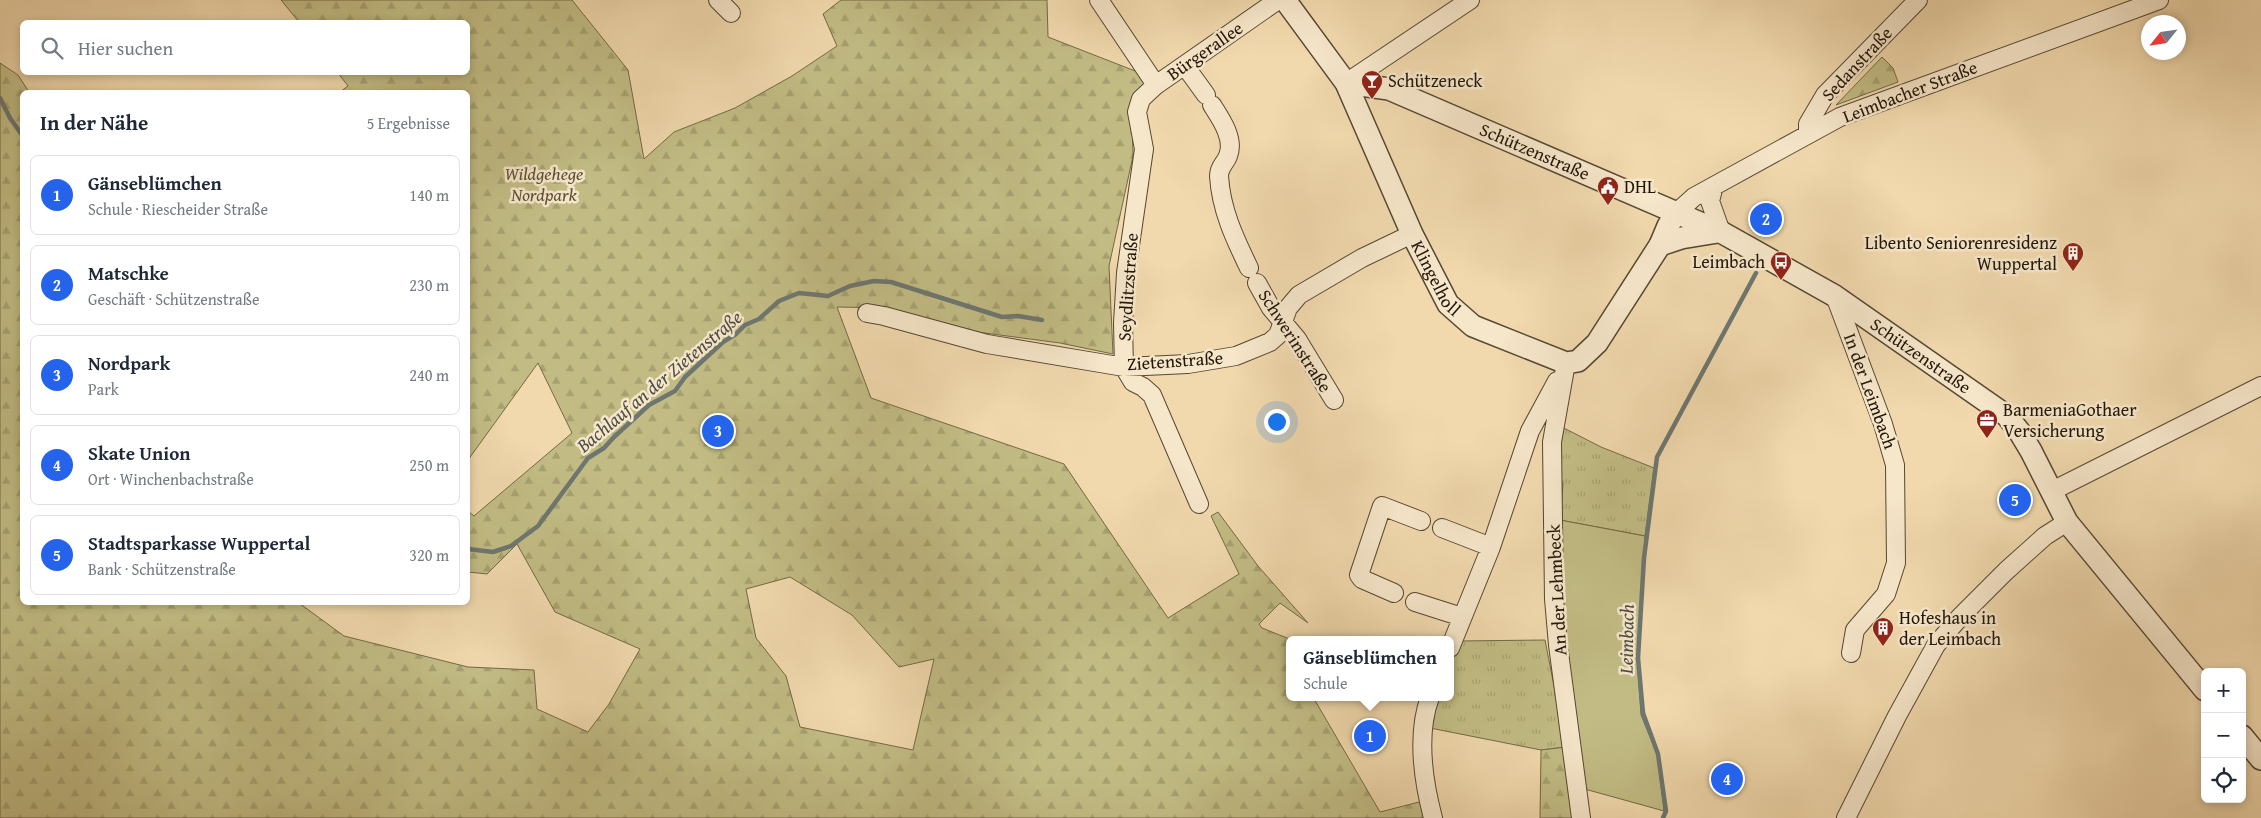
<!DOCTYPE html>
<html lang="de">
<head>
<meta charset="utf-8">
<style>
	:root { --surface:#fff; --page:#f2f2f3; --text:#1f2937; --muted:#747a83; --line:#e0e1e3; --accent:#2563eb }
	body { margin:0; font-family:"Gentium Book Plus",serif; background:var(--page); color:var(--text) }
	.controls { position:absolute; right:15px; bottom:15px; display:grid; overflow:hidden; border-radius:8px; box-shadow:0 2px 8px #0003 }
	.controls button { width:45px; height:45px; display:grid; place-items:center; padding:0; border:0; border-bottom:1px solid var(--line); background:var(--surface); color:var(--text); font:25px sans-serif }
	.compass { position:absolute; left:2141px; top:15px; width:45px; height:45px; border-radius:50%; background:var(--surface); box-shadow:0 2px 8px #0003; rotate:240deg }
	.you { position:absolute; left:1276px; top:421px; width:18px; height:18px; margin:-12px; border:4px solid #fff; border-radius:50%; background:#1a73e8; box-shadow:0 0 0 8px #1a73e833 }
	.badge { display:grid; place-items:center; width:32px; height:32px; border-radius:50%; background:var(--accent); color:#fff; font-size:16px; font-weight:700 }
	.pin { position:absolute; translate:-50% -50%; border:2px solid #fff; box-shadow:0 1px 5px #0006 }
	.popup { position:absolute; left:1286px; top:636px; width:168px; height:65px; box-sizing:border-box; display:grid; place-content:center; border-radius:8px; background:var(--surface); filter:drop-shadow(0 1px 4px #0005); font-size:16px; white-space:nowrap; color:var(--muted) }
	.popup b { font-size:19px; color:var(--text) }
	.popup::after { content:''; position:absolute; left:50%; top:100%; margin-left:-10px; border:10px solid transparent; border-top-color:var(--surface) }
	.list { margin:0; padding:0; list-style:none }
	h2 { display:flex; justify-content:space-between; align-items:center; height:65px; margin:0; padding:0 20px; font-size:21px }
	h2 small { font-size:16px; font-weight:400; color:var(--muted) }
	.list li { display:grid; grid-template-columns:32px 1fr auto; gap:15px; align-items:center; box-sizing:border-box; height:80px; margin:0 10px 10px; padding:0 10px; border:1px solid var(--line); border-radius:8px }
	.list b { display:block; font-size:19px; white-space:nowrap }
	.list p { margin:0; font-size:16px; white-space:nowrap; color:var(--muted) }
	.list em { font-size:16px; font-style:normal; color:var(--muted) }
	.icon { flex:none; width:28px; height:28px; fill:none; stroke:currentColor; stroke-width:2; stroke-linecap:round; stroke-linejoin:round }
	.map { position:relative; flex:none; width:2261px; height:818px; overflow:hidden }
	.search { position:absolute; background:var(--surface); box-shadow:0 2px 8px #0003; left:20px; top:20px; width:450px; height:55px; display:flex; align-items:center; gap:12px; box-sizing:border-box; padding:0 18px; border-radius:8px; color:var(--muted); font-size:19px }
	.panel { position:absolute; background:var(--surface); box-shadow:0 2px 8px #0003; left:20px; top:90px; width:450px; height:515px; border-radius:8px }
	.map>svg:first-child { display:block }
	.grass { fill:url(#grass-tufts); stroke:#726946 }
	.forest { fill:url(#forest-firs); stroke:#726946; fill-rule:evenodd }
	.garden { fill:#c2bc84; stroke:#726946 }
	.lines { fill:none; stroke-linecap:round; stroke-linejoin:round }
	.stream { stroke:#6d7770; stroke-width:4.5 }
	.minor-casing { stroke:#554732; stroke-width:20 }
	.tertiary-casing { stroke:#554732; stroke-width:24 }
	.minor { stroke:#f6e6ca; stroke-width:18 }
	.tertiary { stroke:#f6e6ca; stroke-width:21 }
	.labels { text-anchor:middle; stroke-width:5; stroke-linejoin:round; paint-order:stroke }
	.street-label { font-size:18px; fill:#211609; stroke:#f6e6ca }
	.poi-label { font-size:18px; fill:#211609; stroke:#f6e6ca; text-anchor:start }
	.park-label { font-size:18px; font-style:italic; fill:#595034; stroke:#f6e6ca }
	.water-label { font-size:19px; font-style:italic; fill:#4d4e45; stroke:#f6e6ca }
</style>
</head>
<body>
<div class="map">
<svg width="2261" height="818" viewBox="0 0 2261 818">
	<defs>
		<pattern id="grass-tufts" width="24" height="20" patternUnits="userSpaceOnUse" patternTransform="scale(1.25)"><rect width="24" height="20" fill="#c2bc84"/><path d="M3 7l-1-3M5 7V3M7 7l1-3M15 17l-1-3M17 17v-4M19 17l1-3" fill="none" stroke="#a6a171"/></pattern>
		<pattern id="forest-firs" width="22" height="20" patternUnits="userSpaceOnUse" patternTransform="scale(1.25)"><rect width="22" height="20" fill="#c2bc84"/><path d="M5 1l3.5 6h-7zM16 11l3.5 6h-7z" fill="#a6a171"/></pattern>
	</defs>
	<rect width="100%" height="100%" fill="#f1d9ad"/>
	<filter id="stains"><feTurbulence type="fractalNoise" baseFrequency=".004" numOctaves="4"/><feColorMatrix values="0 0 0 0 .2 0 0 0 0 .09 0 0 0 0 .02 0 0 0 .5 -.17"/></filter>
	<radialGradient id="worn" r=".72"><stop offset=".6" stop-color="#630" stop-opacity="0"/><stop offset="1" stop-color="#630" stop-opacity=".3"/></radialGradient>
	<!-- grass -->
	<path class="grass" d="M1556,424L1601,447L1654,468L1645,536L1560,520L1563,484L1555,470Z
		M1545,640L1566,747L1541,750L1430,728L1435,697H1450V658L1457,641Z"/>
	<!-- forest -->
	<path class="forest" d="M281,0H572L628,70L644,159L674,132L735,108L792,76L837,46L823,14L841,0H1047L1048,37L1148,76L1132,114L1133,156L1109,266L1113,354L1060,343L977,332L889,308L837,307L871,398L1064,464L1168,618L1239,574L1211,516L1218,512L1258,566L1308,623L1280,603L1259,624L1262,628L1292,640L1288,655L1290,697H1313L1380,812L1423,801L1427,818H0V63L18,75L29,92H22V602L299,603L344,636L468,667L534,670L537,709L588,732L609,704L640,649L555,612L517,544L487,574L468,572V511L474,516L572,433L538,363L468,460V92H340L348,86L338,73L468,72V22H299ZM790,577L852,615L899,667L934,659L913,750L800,727L786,676L756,638L746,589Z
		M1882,57L1893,68L1898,82L1836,105Z
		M1566,747L1576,818H1540L1541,750Z"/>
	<!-- garden -->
	<path class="garden" d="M1560,520L1645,536L1637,657L1641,715L1657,754L1664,811L1581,788L1557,604Z"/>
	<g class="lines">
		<!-- stream -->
		<path class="stream" d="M0,98L10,118L22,135
			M468,549L493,552L511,546L538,526L588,458L604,448L614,437L649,405L675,391L685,377L723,342L736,334L745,325L759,319L779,301L799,293L828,296L850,286L874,281L891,282L1002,317L1018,316L1042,320
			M1663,818L1666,811L1658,754L1643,713L1638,658L1644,558L1657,457L1756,273"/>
		<!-- minor casing -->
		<g class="minor-casing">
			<path id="minor" d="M718,0L731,13
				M1099,0L1156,85
				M1185,66L1206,95
				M1346,83L1470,0
				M1212,105C1221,119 1235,139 1228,156C1225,164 1219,166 1219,176C1221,210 1235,239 1249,268
				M1808,134V124L1825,95L1918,0
				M1714,186L1710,201L1721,232
				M1675,214L1694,197L1714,186L1840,117L2159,0
				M1257,283L1271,308L1297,339L1334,400
				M1835,296L1883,424L1895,465L1896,563L1886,594L1855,630L1851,653
				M867,313L884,316L987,344L1124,367L1188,364L1236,356L1270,342L1278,335L1288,308L1299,295L1362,258L1412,234
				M1566,363L1552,442L1554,599L1558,645L1581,818
				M2052,491L2261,386
				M1199,504L1152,395L1143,387L1133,382L1124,367L1123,323L1126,273L1144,149L1137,112L1141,99L1156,85L1278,0
				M1442,528L1491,547
				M1394,593L1362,579L1359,575L1382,506L1421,521
				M1415,602L1462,617
				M1450,648L1491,547L1530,431L1557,381
				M1430,697C1416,735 1423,780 1433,818
				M1846,818L1897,716L1936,645L1960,617L2006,571L2045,536L2067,522"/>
		</g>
		<!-- tertiary casing -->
		<g class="tertiary-casing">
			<g id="tertiary">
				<path id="s1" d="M1285,0L1346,83L1412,234L1448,304L1473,326L1566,363L1578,361L1597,343L1660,245L1668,226L1675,214"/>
				<path id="s2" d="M1346,83L1389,89L1721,232L1835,296L2007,416L2019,431L2031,451L2067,522L2205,690"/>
				<path d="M1660,245L1681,238L1718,232"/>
				<path d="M2242,736L2261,759"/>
			</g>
		</g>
		<!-- minor -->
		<use href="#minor" class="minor"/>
		<!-- tertiary -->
		<use href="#tertiary" class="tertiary"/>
	</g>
	<!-- icons -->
	<defs>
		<g id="bar-pin" transform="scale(1.125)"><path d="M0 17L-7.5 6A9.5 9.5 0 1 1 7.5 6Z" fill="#8f2418" stroke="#f6e6ca"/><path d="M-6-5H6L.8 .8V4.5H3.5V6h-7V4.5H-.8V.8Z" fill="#fff"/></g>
		<g id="civic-pin" transform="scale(1.125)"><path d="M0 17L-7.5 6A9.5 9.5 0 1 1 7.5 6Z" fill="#8f2418" stroke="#f6e6ca"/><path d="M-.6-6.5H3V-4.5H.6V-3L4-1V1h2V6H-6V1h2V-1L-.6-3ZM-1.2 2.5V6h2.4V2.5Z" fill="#fff"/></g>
		<g id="building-pin" transform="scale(1.125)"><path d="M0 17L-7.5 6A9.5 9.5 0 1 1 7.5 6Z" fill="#8f2418" stroke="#f6e6ca"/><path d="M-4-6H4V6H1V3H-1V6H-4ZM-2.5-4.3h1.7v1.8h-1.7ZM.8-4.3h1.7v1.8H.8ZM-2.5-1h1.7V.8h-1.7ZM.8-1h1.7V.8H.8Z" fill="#fff"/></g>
		<g id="bus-pin" transform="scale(1.125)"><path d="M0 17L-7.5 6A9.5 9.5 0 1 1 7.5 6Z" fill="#8f2418" stroke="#f6e6ca"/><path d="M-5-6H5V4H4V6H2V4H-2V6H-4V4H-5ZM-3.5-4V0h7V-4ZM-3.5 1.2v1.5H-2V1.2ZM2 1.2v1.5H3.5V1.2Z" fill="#fff"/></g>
		<g id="office-pin" transform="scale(1.125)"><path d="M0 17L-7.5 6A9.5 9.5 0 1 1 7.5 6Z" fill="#8f2418" stroke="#f6e6ca"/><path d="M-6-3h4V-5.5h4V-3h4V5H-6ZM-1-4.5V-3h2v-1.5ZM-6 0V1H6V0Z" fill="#fff"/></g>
	</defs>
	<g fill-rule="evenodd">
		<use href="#bar-pin" x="1372" y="81"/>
		<use href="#civic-pin" x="1608" y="187"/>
		<use href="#building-pin" x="2073" y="253"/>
		<use href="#bus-pin" x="1781" y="262"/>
		<use href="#office-pin" x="1987" y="420"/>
		<use href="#building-pin" x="1883" y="628"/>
	</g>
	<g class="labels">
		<!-- street labels -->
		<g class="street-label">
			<text transform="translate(1205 51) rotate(-35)" y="6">Bürgerallee</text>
			<text transform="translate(1857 64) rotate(-47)" y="6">Sedanstraße</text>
			<text transform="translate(1910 92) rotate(-21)" y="6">Leimbacher Straße</text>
			<text dy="6" stroke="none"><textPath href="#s2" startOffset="202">Schützenstraße</textPath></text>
			<text dy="6" stroke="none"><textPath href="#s1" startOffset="318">Klingelholl</textPath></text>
			<text transform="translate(1128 287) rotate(-86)" y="6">Seydlitzstraße</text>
			<text transform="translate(1295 341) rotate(57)" y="6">Schwerinstraße</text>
			<text dy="6" stroke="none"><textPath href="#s2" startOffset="640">Schützenstraße</textPath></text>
			<text transform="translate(1175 361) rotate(-4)" y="6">Zietenstraße</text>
			<text transform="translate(1870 391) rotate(70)" y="6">In der Leimbach</text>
			<text transform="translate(1557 590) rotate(-93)" y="6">An der Lehmbeck</text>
		</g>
		<!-- poi labels -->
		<g class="poi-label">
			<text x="1388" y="87">Schützeneck</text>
			<text x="1624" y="193">DHL</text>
			<text x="2057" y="249" text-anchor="end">Libento Seniorenresidenz<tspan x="2057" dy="21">Wuppertal</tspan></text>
			<text x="1765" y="268" text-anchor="end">Leimbach</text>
			<text x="2003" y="416">BarmeniaGothaer<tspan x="2003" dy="21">Versicherung</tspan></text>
			<text x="1899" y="624">Hofeshaus in<tspan x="1899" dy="21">der Leimbach</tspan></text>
		</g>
		<!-- park labels -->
		<g class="park-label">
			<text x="544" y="180">Wildgehege<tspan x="544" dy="21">Nordpark</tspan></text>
		</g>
		<!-- water labels -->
		<g class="water-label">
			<text transform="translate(659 381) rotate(-40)" y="7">Bachlauf an der Zietenstraße</text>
			<text transform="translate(1626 639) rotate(-89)" y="7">Leimbach</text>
		</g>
	</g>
	<rect width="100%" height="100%" filter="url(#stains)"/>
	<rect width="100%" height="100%" fill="url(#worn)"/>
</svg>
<div class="controls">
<button>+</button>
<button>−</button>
<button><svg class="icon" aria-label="locate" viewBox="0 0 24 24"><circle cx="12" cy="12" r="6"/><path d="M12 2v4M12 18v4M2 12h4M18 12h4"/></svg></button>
</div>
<svg class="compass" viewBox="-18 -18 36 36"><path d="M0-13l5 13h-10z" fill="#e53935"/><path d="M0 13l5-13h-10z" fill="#747a83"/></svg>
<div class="you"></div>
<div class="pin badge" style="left:1370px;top:736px">1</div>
<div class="popup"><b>Gänseblümchen</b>Schule</div>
<div class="pin badge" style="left:1766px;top:219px">2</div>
<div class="pin badge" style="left:718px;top:431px">3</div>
<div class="pin badge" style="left:1727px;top:779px">4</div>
<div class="pin badge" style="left:2015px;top:500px">5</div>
<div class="search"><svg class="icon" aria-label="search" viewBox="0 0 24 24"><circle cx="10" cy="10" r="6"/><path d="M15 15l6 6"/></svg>Hier suchen</div>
<section class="panel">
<h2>In der Nähe<small>5 Ergebnisse</small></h2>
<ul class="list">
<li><span class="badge">1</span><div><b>Gänseblümchen</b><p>Schule · Riescheider Straße</p></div><em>140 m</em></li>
<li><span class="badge">2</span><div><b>Matschke</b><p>Geschäft · Schützenstraße</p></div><em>230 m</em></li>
<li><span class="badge">3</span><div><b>Nordpark</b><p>Park</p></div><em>240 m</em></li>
<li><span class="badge">4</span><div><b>Skate Union</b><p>Ort · Winchenbachstraße</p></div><em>250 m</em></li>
<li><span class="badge">5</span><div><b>Stadtsparkasse Wuppertal</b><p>Bank · Schützenstraße</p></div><em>320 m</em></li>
</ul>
</section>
</div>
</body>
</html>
